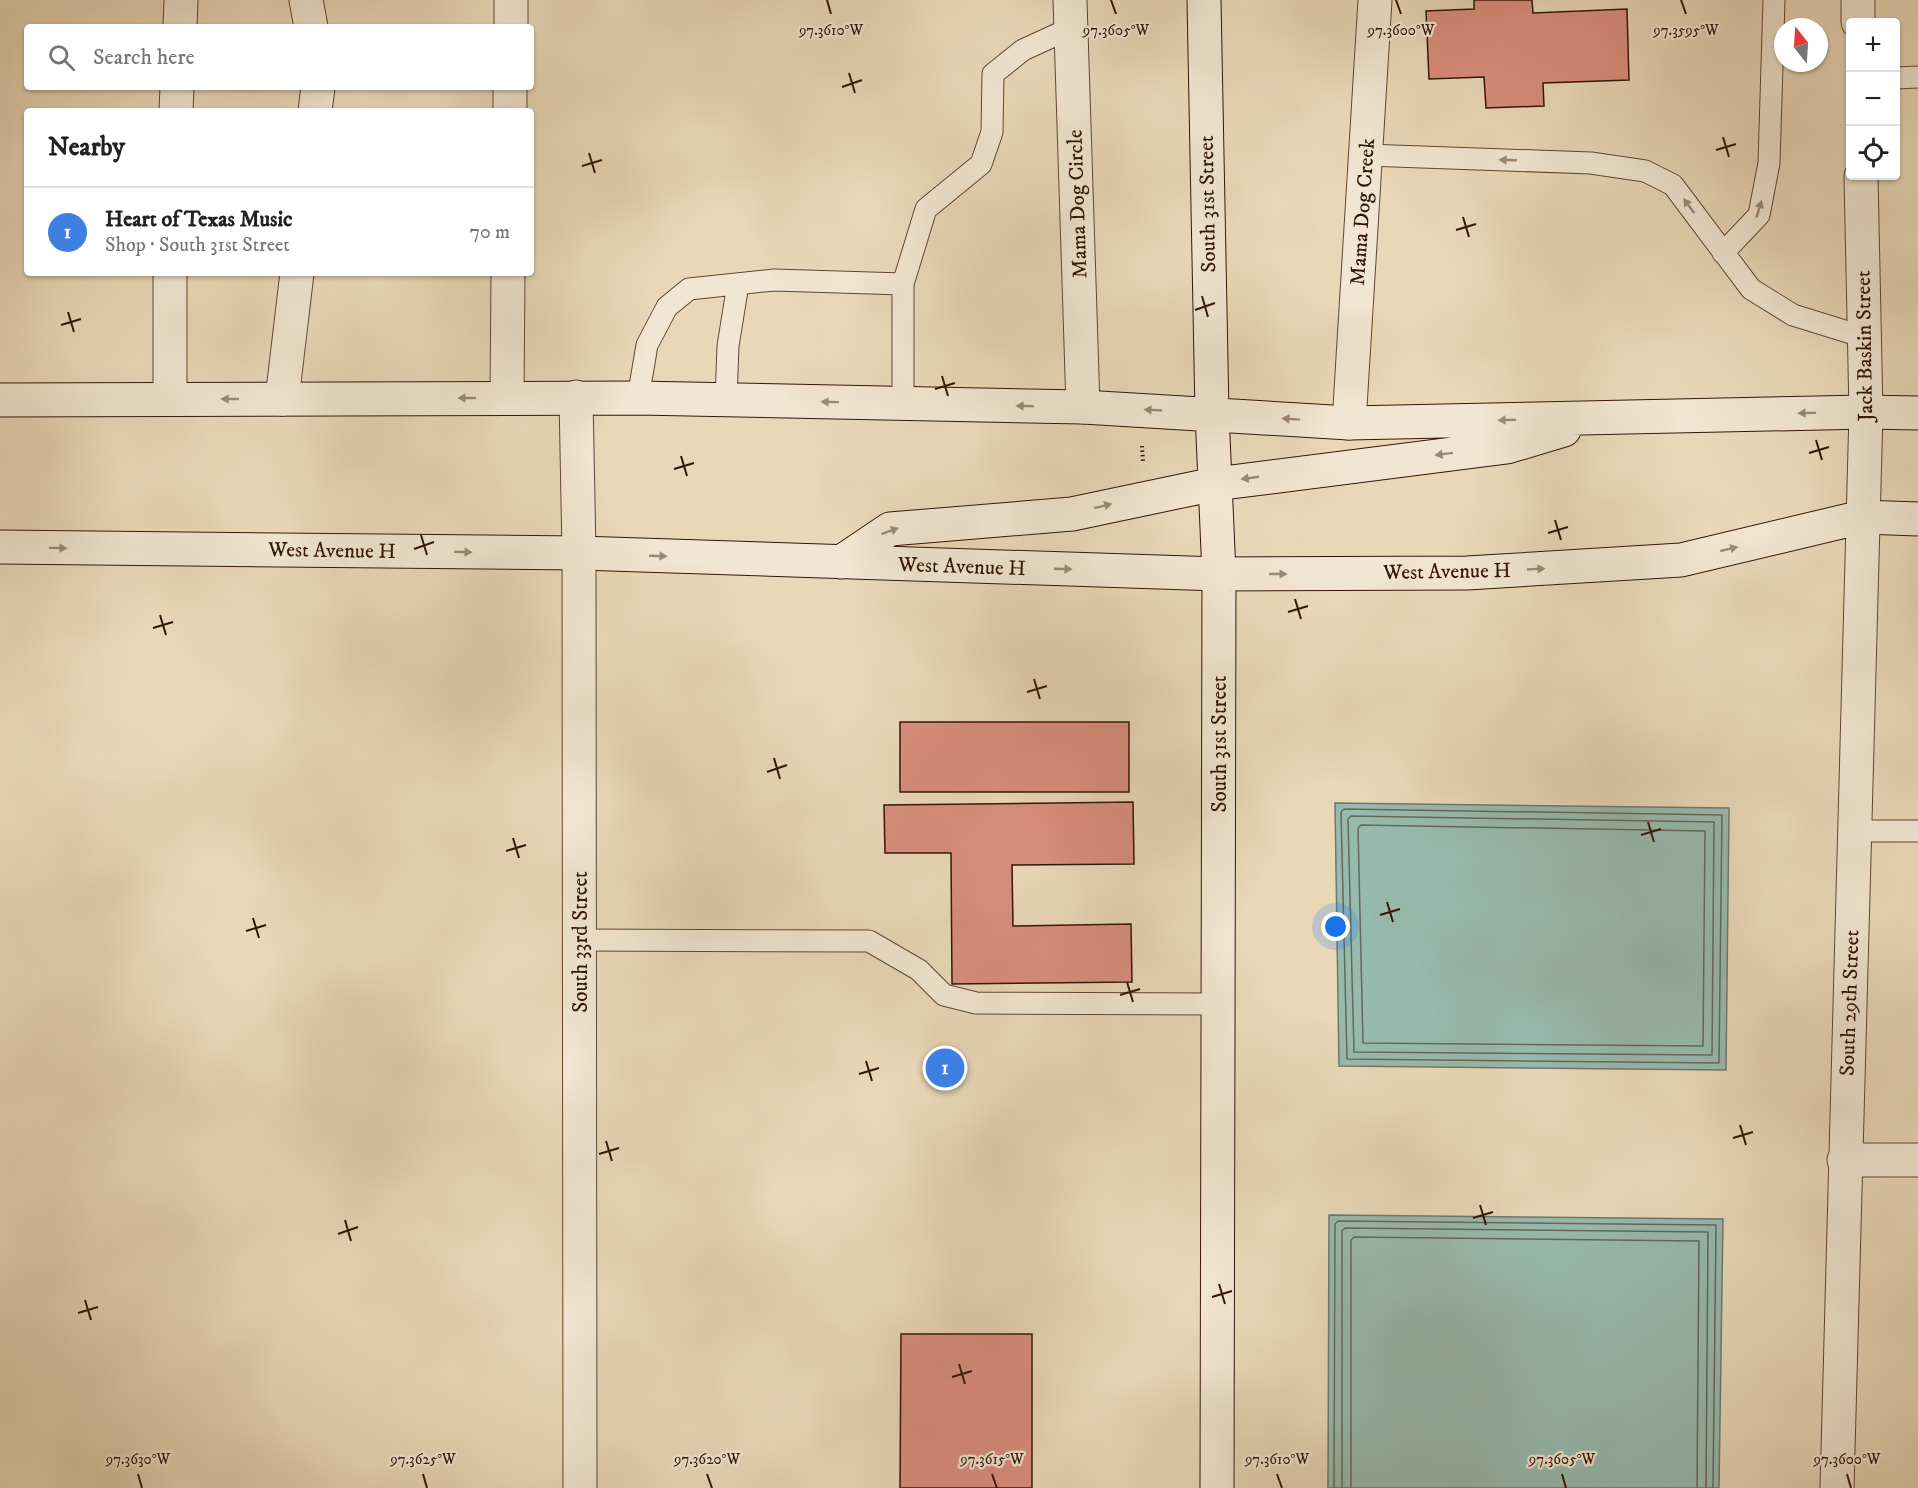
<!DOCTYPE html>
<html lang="en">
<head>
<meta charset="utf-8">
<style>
	:root { --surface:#fff; --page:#f6f6f6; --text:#202124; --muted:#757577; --line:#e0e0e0; --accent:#d93025 }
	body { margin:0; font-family:"IM FELL DW Pica",serif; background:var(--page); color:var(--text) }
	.controls { position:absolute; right:18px; top:18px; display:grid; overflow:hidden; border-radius:6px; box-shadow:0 2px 4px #0004 }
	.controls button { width:54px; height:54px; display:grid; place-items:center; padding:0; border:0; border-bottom:2px solid var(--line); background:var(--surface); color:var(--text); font:30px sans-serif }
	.compass { position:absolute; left:1774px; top:18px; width:54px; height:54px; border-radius:50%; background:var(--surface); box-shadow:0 2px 4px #0004; rotate:343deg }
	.you { position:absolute; left:1336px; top:927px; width:21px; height:21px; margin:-15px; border:4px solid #fff; border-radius:50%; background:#1a73e8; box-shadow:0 0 0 9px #1a73e833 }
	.badge { display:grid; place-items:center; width:39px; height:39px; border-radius:50%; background:var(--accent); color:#fff; font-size:20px; font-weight:700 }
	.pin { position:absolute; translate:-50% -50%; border:3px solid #fff; box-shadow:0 2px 6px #0006 }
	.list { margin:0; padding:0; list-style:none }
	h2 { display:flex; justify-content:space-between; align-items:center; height:78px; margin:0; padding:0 24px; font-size:26px }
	h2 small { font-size:20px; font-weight:400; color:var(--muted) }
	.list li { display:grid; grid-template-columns:39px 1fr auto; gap:18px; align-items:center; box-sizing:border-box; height:90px; padding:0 24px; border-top:2px solid var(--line) }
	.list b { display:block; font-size:22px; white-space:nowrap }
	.list p { margin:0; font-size:20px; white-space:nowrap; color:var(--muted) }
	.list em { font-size:20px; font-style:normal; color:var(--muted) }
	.icon { flex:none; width:33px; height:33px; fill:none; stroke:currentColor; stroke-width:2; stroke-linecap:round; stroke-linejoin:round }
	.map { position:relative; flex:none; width:1918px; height:1488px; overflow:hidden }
	.search { position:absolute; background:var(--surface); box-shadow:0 2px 4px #0004; left:24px; top:24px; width:510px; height:66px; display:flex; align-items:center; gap:15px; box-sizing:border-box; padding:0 21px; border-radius:6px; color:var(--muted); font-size:22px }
	.panel { position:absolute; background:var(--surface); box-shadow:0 2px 4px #0004; left:24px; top:108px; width:510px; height:168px; border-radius:6px }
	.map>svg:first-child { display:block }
	.water { fill:#97baaf; stroke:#6f786c; stroke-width:1.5 }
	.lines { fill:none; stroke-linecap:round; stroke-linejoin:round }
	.shore { stroke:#65685c; stroke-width:1.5 }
	.building { fill:#d98e7e; stroke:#331508; stroke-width:1.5 }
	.service-casing { stroke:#604634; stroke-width:23 }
	.minor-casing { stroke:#604634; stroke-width:35 }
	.secondary-casing { stroke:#331508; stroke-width:35 }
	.path { stroke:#331508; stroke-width:4; stroke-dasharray:1.5 3; stroke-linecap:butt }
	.service { stroke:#f1e6d1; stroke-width:21 }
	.minor { stroke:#f1e6d1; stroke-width:33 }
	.secondary { stroke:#f1e6d1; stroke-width:33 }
	.oneway { fill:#9c8877 }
	.ticks { fill:none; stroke:#331508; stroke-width:2 }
	.labels { text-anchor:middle; stroke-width:4.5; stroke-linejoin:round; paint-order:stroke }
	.street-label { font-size:21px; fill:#331508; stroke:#f1e6d1 }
	.ticks-label { font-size:15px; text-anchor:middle; fill:#331508; stroke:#f1e6d1; stroke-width:4.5; stroke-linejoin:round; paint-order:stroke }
</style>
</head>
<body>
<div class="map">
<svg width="1918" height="1488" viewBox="0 0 1918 1488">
	<rect width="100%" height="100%" fill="#e9d8b8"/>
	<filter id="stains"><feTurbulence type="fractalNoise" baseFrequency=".00333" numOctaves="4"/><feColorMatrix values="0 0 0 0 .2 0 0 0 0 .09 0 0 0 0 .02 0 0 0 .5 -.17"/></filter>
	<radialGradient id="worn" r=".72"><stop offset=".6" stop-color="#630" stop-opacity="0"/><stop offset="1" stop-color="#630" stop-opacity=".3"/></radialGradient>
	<!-- water -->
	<path class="water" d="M1335,803L1729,808L1726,1070L1339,1066Z
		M1329,1215L1723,1219L1719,1488H1328Z"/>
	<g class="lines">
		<!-- shore -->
		<path class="shore" d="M1344,809L1722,815L1719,1063L1347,1059L1341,812Z
			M1351,816L1714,822L1712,1055L1354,1052L1348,819Z
			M1361,825L1705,831L1703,1046L1363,1043L1358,828Z
			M1334,1488L1335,1224L1338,1221L1716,1225L1713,1488
			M1342,1488V1231L1345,1228L1708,1232L1706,1488
			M1351,1488V1240L1354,1237L1699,1241L1697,1488"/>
	</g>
	<!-- building -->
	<path class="building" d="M1474,0H1532L1533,13L1627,9L1629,80L1543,83L1544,106L1486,108L1484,77L1429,79L1426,11L1474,9Z
		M900,722H1129V792H900Z
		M1133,802L1134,864L1012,865L1013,926L1131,924L1132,982L952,984L951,853H885L884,805Z
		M901,1334H1032V1488H900Z"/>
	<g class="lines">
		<!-- service casing -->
		<g class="service-casing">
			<path id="service" d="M1896,78L1918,77
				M1366,155L1591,163L1645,171L1673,185L1751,289L1793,315L1864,337
				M1723,253L1759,215L1769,163L1774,0
				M903,284L926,209L981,164L992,132L993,74L1023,50L1071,28
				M638,398L647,345L667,307L689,289L774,280L903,284V403
				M726,400L728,346L738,284
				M1854,831H1918
				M580,940L869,941L919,970L944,995L976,1003L1218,1004"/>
		</g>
		<!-- minor casing -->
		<g class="minor-casing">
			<path id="minor" d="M306,0L311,27
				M1070,0L1083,407
				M1858,0V22
				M180,27L181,0
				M511,27V0
				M176,111L177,87
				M315,111L318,87
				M510,111V87
				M170,273V399
				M576,397L579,553L580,1488
				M507,398L508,273
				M282,399L297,273
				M1349,423L1375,0
				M1844,1160H1918
				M1837,1488L1866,412L1861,176"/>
		</g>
		<!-- secondary casing -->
		<g class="secondary-casing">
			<path id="secondary" d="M1204,0L1212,413L1219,574L1217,1488
				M0,400L638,398L1083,407L1349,423L1866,412L1918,413
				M0,547L579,553L1219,574L1467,573L1681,560L1862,517L1918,519
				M841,562L890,529L1072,514L1215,484L1507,447L1564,430"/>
		</g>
		<!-- path -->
		<path class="path" d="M1142,446L1143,462"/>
		<!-- service -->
		<use href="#service" class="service"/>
		<!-- minor -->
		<use href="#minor" class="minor"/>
		<!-- secondary -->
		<use href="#secondary" class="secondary"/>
	</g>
	<!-- one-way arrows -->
	<defs><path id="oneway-solid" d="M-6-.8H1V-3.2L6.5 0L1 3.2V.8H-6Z" transform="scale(1.5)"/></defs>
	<g class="oneway">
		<use href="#oneway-solid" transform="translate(1508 160) rotate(-178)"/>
		<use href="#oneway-solid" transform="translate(1689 206) rotate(-126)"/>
		<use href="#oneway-solid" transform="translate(1759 209) rotate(-73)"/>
		<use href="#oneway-solid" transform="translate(467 398) rotate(180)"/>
		<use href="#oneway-solid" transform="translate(230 399) rotate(180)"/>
		<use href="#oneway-solid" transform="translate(830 402) rotate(-179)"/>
		<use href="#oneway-solid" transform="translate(1025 406) rotate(-179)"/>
		<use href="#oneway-solid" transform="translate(1153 410) rotate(-177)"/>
		<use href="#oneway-solid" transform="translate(1807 413) rotate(179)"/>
		<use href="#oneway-solid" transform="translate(1291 419) rotate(-176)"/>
		<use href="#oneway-solid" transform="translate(1507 420) rotate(179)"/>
		<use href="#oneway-solid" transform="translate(1444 454) rotate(173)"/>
		<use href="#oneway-solid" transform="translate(1250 478) rotate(172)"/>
		<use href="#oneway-solid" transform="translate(1103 506) rotate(-14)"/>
		<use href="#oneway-solid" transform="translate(890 531) rotate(-20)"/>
		<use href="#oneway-solid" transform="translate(58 548) rotate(1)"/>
		<use href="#oneway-solid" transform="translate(1729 549) rotate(-13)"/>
		<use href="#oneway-solid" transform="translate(463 552) rotate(1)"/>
		<use href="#oneway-solid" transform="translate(658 556) rotate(2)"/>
		<use href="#oneway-solid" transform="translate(1063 569) rotate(2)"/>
		<use href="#oneway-solid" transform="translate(1536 569) rotate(-3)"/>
		<use href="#oneway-solid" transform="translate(1278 574)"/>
	</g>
	<!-- ticks -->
	<path class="ticks" d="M827,0L831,14M1111,0L1116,14M1396,0L1401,14M1681,0L1686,14M849,73L855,93M842,87L862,80M1723,137L1729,157M1716,150L1736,144M589,153L595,173M582,166L602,160M1463,217L1469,237M1456,230L1476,224M1202,296L1208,317M1195,310L1215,303M68,312L74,332M61,325L81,319M942,376L948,396M935,389L955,383M1816,440L1822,460M1809,453L1829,447M681,456L687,476M674,469L694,463M1555,520L1561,540M1548,533L1568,527M421,535L427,555M414,549L434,542M1295,599L1301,619M1288,612L1308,606M160,615L166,635M153,628L173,622M1034,679L1040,699M1027,692L1047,686M774,758L780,779M767,772L787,765M1648,822L1654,842M1641,835L1661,829M513,838L519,858M506,851L526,845M1387,902L1393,922M1380,915L1400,909M253,918L259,938M246,931L266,925M1127,982L1133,1002M1120,995L1140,989M866,1061L872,1081M859,1074L879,1068M1740,1125L1746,1145M1733,1138L1753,1132M606,1141L612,1161M599,1154L619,1148M1480,1205L1486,1225M1473,1218L1493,1212M345,1220L351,1241M338,1234L358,1227M1219,1284L1225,1304M1212,1297L1232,1291M85,1300L91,1320M78,1313L98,1307M959,1364L965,1384M952,1377L972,1371M138,1474L142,1488M423,1474L427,1488M707,1474L712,1488M992,1474L997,1488M1277,1474L1282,1488M1562,1474L1566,1488M1847,1474L1851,1488"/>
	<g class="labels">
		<!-- street labels -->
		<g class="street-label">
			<text transform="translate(1077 204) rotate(-92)" y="7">Mama Dog Circle</text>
			<text transform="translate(1207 204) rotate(-91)" y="7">South 31st Street</text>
			<text transform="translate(1362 212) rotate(-86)" y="7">Mama Dog Creek</text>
			<text transform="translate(1864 346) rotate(-91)" y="7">Jack Baskin Street</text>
			<text transform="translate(332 550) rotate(1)" y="7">West Avenue H</text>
			<text transform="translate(962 566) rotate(2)" y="7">West Avenue H</text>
			<text transform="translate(1447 571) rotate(-1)" y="7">West Avenue H</text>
			<text transform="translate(1219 744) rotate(-90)" y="7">South 31st Street</text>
			<text transform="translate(580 942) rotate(-90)" y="7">South 33rd Street</text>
			<text transform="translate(1849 1003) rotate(-88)" y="7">South 29th Street</text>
		</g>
	</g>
	<g class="ticks-label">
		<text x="831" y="35">97.3610°W</text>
		<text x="1116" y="35">97.3605°W</text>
		<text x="1401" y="35">97.3600°W</text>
		<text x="1686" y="35">97.3595°W</text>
		<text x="138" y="1464">97.3630°W</text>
		<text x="423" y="1464">97.3625°W</text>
		<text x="707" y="1464">97.3620°W</text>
		<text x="992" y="1464">97.3615°W</text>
		<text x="1277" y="1464">97.3610°W</text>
		<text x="1562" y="1464">97.3605°W</text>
		<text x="1847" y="1464">97.3600°W</text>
	</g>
	<rect width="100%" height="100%" filter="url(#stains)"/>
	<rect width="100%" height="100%" fill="url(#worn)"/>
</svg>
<div class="controls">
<button>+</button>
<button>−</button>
<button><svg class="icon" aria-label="locate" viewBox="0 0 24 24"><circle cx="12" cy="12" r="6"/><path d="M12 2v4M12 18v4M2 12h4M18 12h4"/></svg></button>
</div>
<svg class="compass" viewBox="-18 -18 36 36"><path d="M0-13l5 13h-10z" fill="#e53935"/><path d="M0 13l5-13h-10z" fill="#757577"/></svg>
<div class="you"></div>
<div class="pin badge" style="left:945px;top:1068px;background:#3f7fe0">1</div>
<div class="search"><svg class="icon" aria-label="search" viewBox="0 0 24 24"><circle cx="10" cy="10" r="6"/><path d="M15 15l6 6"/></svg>Search here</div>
<section class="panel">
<h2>Nearby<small></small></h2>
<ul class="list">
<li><span class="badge" style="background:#3f7fe0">1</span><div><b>Heart of Texas Music</b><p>Shop · South 31st Street</p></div><em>70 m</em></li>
</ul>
</section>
</div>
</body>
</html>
